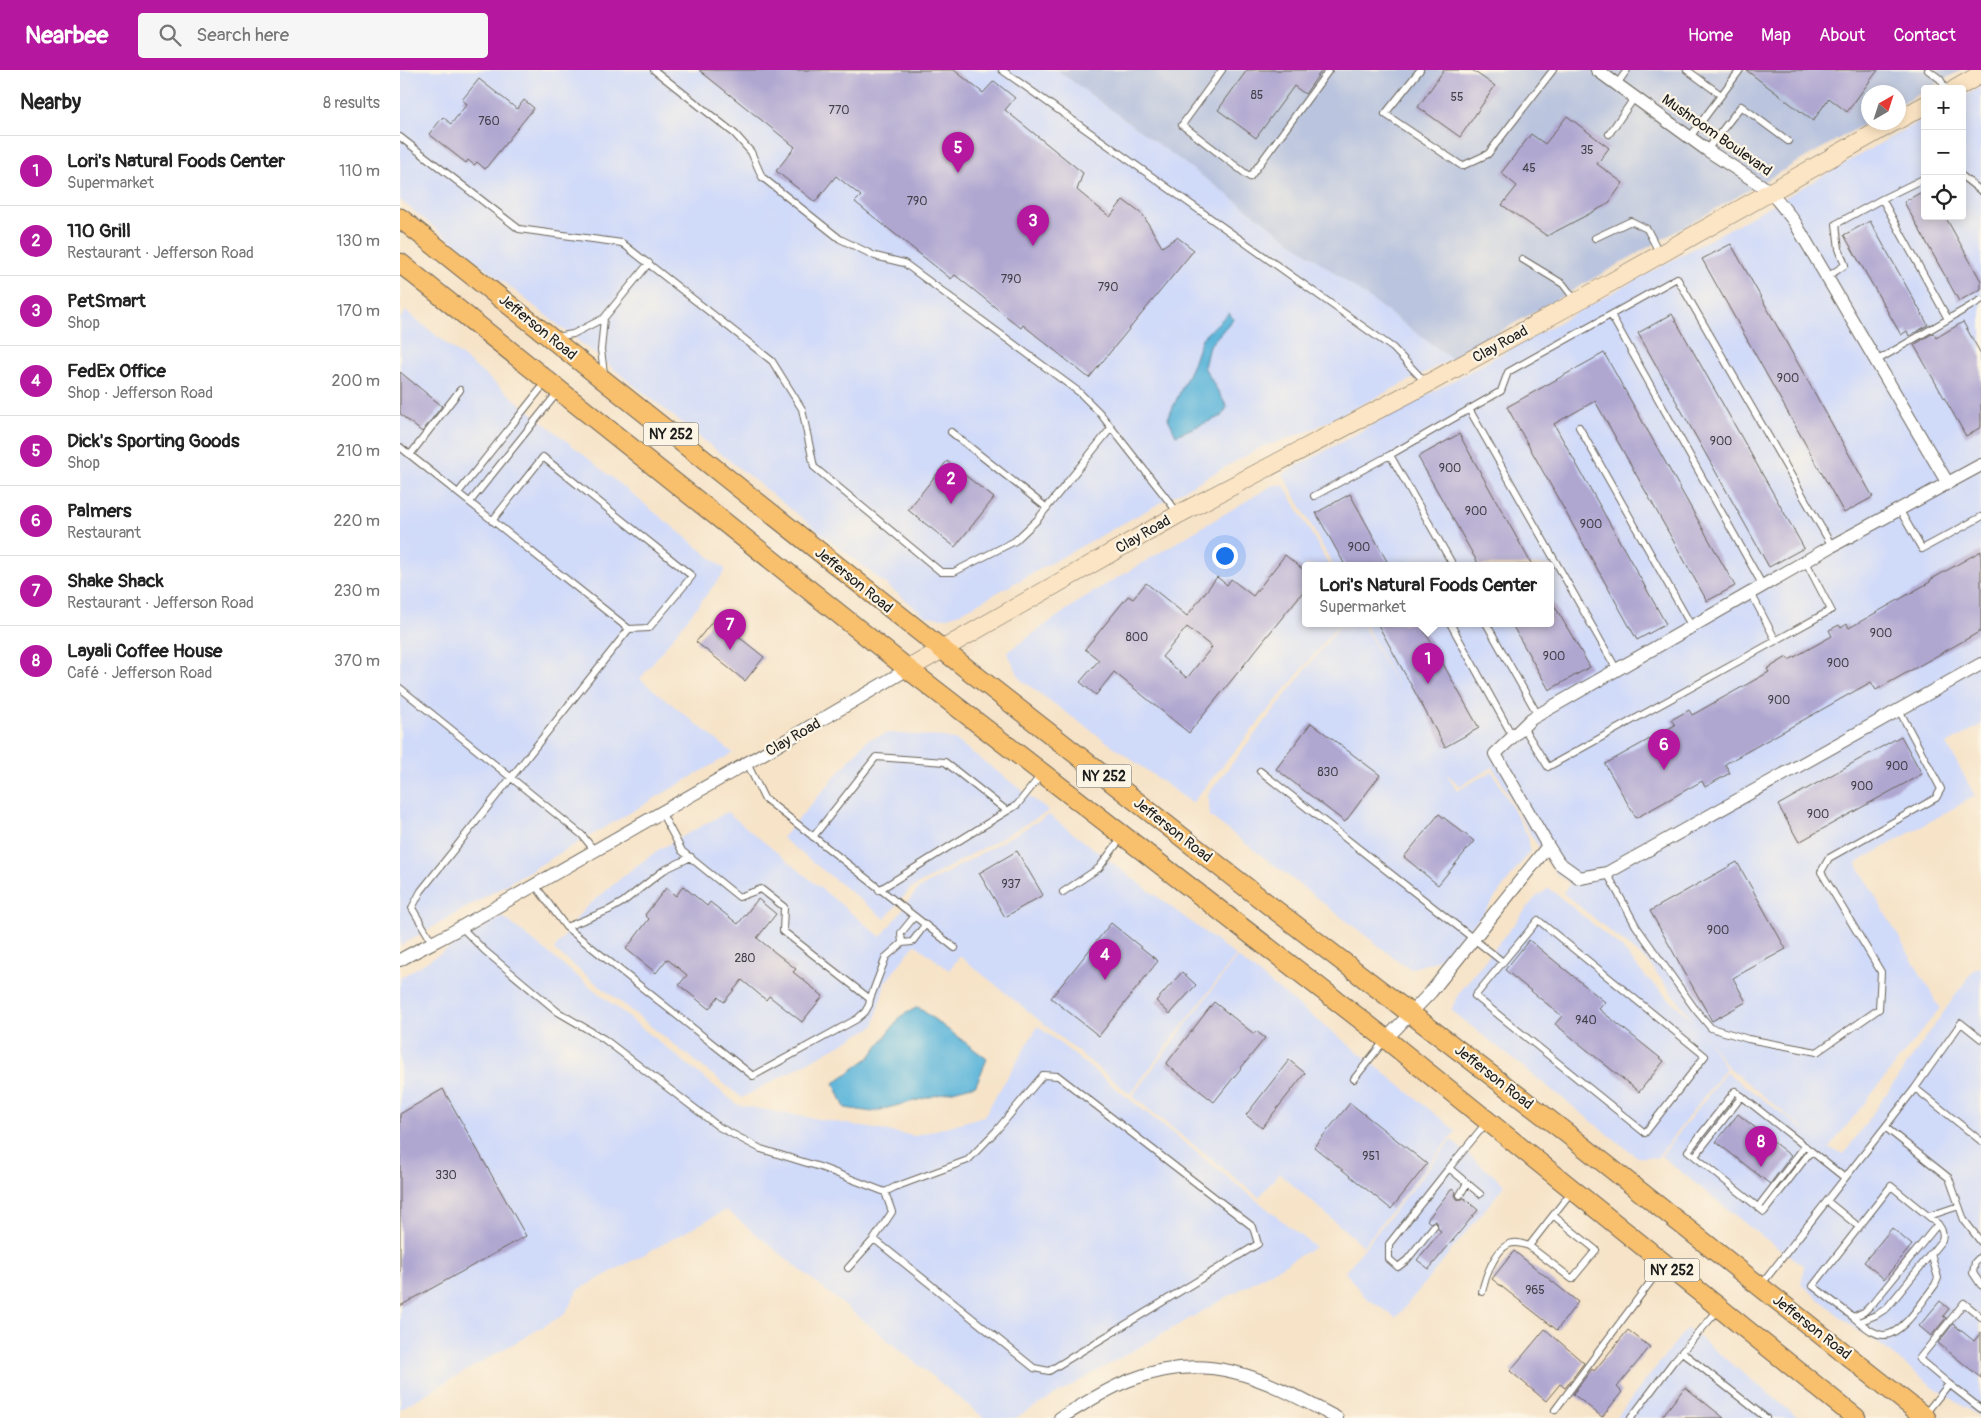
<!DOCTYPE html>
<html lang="en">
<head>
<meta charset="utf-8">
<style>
	:root { --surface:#fff; --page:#f6f6f6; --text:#222; --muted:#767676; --line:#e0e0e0; --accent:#b5179e }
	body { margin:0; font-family:Pangolin,sans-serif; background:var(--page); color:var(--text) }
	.controls { position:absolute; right:15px; top:15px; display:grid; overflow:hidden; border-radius:5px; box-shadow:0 2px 12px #0003 }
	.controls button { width:45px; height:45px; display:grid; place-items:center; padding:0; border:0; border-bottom:1px solid var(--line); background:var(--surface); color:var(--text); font:25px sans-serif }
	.compass { position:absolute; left:1461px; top:15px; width:45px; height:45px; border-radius:50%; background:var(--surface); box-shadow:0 2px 12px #0003; rotate:39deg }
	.you { position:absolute; left:824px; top:485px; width:18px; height:18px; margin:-12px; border:4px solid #fff; border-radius:50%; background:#1a73e8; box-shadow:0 0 0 8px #1a73e833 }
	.badge { display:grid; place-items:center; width:32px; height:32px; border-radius:50%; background:var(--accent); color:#fff; font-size:16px; font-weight:700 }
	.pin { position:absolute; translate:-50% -41px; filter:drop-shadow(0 1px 2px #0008) }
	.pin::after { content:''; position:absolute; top:26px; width:18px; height:15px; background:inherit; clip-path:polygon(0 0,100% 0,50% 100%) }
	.popup { position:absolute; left:902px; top:492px; width:252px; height:65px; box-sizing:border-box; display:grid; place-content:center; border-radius:5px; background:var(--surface); filter:drop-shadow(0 1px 4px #0005); font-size:16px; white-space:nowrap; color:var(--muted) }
	.popup b { font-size:19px; color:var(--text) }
	.popup::after { content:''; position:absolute; left:50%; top:100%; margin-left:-10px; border:10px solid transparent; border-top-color:var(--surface) }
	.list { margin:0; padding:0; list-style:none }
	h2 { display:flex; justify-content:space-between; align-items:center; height:65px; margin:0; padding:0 20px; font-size:21px }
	h2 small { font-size:16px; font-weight:400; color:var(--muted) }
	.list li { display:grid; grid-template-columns:32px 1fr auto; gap:15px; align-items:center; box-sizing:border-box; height:70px; padding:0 20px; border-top:1px solid var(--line) }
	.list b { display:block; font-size:19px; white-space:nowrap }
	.list p { margin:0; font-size:16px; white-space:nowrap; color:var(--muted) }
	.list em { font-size:16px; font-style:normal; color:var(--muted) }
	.icon { flex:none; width:28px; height:28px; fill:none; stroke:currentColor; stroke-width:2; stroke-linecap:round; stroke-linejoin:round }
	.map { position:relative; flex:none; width:1581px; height:1348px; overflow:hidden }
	header { display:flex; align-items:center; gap:30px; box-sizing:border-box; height:70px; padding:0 25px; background:var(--accent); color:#fff }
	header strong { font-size:24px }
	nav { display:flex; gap:28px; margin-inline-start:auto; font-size:18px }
	.search { width:350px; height:45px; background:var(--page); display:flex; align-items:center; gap:12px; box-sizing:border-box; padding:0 18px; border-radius:5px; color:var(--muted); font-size:19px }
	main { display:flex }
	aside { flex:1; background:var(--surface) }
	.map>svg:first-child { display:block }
	.built { fill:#d0daf9 }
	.industrial { fill:#bac4de }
	.water { fill:#5cb5da; stroke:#3c687b }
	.building { fill:#b0a7d1; fill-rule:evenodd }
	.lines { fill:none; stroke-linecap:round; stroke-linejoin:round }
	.lane-casing { stroke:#686258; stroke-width:8 }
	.street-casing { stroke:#686258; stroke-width:14 }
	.secondary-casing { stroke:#686258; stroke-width:19 }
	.primary-casing { stroke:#686258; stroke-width:21 }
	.lane { stroke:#fff; stroke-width:6 }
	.street { stroke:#fff; stroke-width:12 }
	.secondary { stroke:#fce5c4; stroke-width:18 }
	.primary { stroke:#f8bf6c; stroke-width:19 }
	.labels { text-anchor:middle; stroke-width:4.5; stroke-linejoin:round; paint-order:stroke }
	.number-label { font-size:12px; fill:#413f49 }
	.shield { fill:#fcf5e5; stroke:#5f5d58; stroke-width:1 }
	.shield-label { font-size:14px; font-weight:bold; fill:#1c1c1c }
	.street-label { font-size:15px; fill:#1c1c1c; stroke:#fcf5e5 }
</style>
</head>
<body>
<header>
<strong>Nearbee</strong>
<div class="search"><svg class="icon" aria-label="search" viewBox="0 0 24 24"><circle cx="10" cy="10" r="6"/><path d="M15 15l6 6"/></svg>Search here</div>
<nav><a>Home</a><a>Map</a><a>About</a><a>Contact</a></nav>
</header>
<main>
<aside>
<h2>Nearby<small>8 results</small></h2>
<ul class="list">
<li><span class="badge">1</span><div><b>Lori's Natural Foods Center</b><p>Supermarket</p></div><em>110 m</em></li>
<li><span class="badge">2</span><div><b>110 Grill</b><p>Restaurant · Jefferson Road</p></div><em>130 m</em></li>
<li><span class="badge">3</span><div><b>PetSmart</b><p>Shop</p></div><em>170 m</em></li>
<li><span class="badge">4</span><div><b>FedEx Office</b><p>Shop · Jefferson Road</p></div><em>200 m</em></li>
<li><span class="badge">5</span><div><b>Dick's Sporting Goods</b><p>Shop</p></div><em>210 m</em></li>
<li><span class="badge">6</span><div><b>Palmers</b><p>Restaurant</p></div><em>220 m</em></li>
<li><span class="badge">7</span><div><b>Shake Shack</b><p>Restaurant · Jefferson Road</p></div><em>230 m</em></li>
<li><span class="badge">8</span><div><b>Layali Coffee House</b><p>Café · Jefferson Road</p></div><em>370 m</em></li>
</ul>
</aside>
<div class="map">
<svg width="1581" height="1348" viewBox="0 0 1581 1348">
	<rect width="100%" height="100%" fill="#fcf5e5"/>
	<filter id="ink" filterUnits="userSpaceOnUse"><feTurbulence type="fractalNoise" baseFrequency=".02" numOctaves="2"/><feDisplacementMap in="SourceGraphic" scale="10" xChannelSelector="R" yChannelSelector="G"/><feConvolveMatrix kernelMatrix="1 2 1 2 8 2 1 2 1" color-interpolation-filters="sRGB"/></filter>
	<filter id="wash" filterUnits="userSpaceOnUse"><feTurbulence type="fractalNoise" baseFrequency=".0096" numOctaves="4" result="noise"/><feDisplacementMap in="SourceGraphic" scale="20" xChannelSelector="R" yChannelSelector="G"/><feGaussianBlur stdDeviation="1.12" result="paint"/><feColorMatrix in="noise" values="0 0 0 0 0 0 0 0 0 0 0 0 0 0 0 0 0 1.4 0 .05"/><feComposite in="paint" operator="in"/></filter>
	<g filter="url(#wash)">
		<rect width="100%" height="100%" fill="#f6e3c8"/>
		<!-- built -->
		<path class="built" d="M0,0H657L1052,289L909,361L860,378L560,543L544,548L526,546L0,130Z
			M1581,17V655L1547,674L1575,726L1456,793L1540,938L1429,1078L1444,1084L1574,899L1581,897L1580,1347L1531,1315L1478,1273L1453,1257L1401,1214L1404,1196L1356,1162L1261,1086L1326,1002L1414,1067L1328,997L1301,961L1326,998L1257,1088L1237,1087L1051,940L1059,923L1135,828L1149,818L1222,878L1243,904L1293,951L1248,892L1163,823L1170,813L1156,803L1131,765L1093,697L1060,716L1046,703L1057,721L1092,701L1128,766L1130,781L1079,849L1036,891L1009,899L810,746L808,724L942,553H962L1006,631L964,553H1150V495H933L883,404L1336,155L1525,48V146H1562V27Z
			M6,241L326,500L240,609L333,683L0,876V249Z
			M873,415H884L929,495H906V553H940L792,733L621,610L607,582L685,527Z
			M489,663L543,667L557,671L649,741L510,819L485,849L382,768L467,670Z
			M327,742L481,867L518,819L649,745L836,886L730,1024L560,886L549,900L515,874L485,913L474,956L342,1028L154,880L183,840L232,799L260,779Z
			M102,846L338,1035L515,1066L584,1046L638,956L915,1177L615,1348H584L326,1140L178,1220L165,1244L0,1339V908Z
			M837,887L981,1000L1056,1061L963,1176L879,1103L859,1127L732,1026Z
			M1051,1070L1105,1115L996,1248L965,1227L945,1202Z
			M1287,1258L1399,1348H1216Z"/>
		<!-- industrial -->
		<path class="industrial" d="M657,0H1561L1528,19H1525V21L1499,35L1498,22H1468V52L1052,289Z"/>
		<!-- water -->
		<path class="water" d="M829,243L833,249L809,276L804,297L827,337L822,346L776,365L768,348L793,294L802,268Z
			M518,937L587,989L576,1015L472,1042L445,1038L434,1013L470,987L501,946Z"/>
		<g id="blocks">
			<!-- building -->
			<path class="building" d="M299,0H554L583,23L594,11L615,28L605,40L683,103L677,120L710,147L723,130L743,145L762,177L777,167L794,180L689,308L623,255L621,258L555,205L551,209L455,132L461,126L436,106L415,132L376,101L395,77Z
				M847,0H922L905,24L894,16L856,68L818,40Z
				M1044,0H1072L1095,16L1060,67L1018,37Z
				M1346,0H1478L1447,42L1429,28L1413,51Z
				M79,9L117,39L124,30L134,38L85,99L77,92L74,95L68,90L66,93L29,64L43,47L51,54L67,34L62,30Z
				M1167,46L1209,78L1197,94L1223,113L1208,134L1147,166L1102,135L1117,116L1101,103L1131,64L1145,74Z
				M1525,120V146H1545L1581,211V219L1559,231L1504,132Z
				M1470,151L1528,255L1509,266L1507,261L1501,265L1444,165Z
				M1331,174L1473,427L1444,443L1302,189Z
				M1272,244L1404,478L1369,497L1238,263Z
				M1563,252L1581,284V357L1566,366L1514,275L1533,263L1536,268Z
				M1204,283L1335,516L1307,531L1195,331L1154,354L1266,554L1237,570L1107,337Z
				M0,302L42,336L22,362L0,344Z
				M1059,364L1132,495H1079L1018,387Z
				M547,391L594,428L555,477L508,440Z
				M950,424L989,495H945L916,443Z
				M1581,481V561L1476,620L1471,612L1325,694L1330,703L1305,717L1302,711L1236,748L1205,694L1275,655L1271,650L1289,640L1292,645L1369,602L1367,599L1387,587L1389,590L1432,566L1429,560L1439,555L1441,558L1447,554L1449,558L1530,512V510Z
				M885,485L906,502V518L789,663L714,602L696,625L680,612L699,590L685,579L728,526L733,529L746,513L787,546L817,507L827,515L831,509L853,526ZM787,557L812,577L787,608L762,587Z
				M1150,528L1190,597L1149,620L1111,553H1150Z
				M315,548L364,587L345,611L296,572Z
				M977,553H1020L1079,658L1045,677Z
				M911,653L980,705L945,752L876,699Z
				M1501,666L1522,704L1399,772L1378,735Z
				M1039,744L1074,771L1038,815L1004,787Z
				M617,781L643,825L605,847L579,803Z
				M1337,792L1386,879L1333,908L1346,932L1312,951L1250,841Z
				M283,816L307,836L310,832L338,854L358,829L376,844L357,868L396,899L393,902L423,926L402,952L369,926L366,930L342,910L324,932L318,927L309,939L279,915L287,905L267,889L256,903L226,879L249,849L245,845L266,818L276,826Z
				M711,853L758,891L699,966L651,928Z
				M1129,870L1205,932L1199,939L1264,991L1239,1022L1155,954L1162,946L1105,900Z
				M782,902L796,915L770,944L756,931Z
				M814,932L854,964L856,961L865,968L814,1032L766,994Z
				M889,990L905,1003L862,1058L846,1045Z
				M43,1019L126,1166L0,1236V1044Z
				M950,1033L1027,1094L991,1139L914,1077Z
				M1338,1044L1391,1086L1370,1114L1316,1072Z
				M1052,1118L1056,1122L1055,1125L1057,1129L1060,1130L1064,1128L1078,1140L1029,1199L1017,1190L1041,1161L1038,1159L1037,1152L1034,1151L1030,1153L1027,1150Z
				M1492,1158L1512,1175L1484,1209L1464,1192Z
				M1114,1181L1178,1232L1157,1260L1092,1209Z
				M1540,1231L1549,1239L1543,1246L1546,1248L1531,1266L1519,1256Z
				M1553,1254L1574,1271L1581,1262V1308L1538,1273Z
				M1145,1259L1184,1293L1165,1318L1160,1314L1146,1331L1110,1301Z
				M1228,1260L1250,1277L1217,1317L1222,1322L1202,1347L1173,1324L1192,1299L1194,1301Z
				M1285,1317L1324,1348H1261Z"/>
		</g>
	</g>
	<g filter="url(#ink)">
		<use href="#blocks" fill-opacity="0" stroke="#686258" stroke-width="1"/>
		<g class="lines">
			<!-- lane casing -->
			<g class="lane-casing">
				<path id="lane" d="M254,0L335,64L351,82L362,107L440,169L475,186L504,193L679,322L699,342L778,443
					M602,0L993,278L1026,313
					M822,0L782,55L850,107L929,0
					M1020,0L985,44L1062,96L1088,84L1153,0
					M1287,0L1321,25
					M1528,0L1540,9L1546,19
					M1217,14L1227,0
					M1209,64L1235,27
					M0,67L119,159L222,173L372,291L402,339L414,397L541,502H554L615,471L637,450L711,358
					M1290,67L1340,0
					M1307,80L1341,36L1388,71
					M1562,106L1581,121
					M1525,108L1482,129L1548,249
					M1195,168L1231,151L1247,159L1260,184
					M1122,189L1163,214L1176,231
					M1427,207L1445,195L1439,179L1436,154L1482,129
					M1211,245L1363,516
					M155,267L173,264L204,248L249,193
					M1476,291L1581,230
					M204,303L201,280L204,248
					M1069,339L1217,600
					M1179,357L1292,557
					M551,362L647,438
					M0,377L229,559L249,558L292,506L143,387L92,451
					M10,385L60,320
					M990,385L1053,495
					M58,423L146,312
					M914,426L990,385L1101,321L1108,302L1277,208L1432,476
					M70,432L158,322
					M1499,439L1522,479L1581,447
					M1351,523L1376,571
					M1050,553L1113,667
					M1086,553L1138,645
					M0,618L182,765L194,780
					M1123,657L1148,697L1431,540L1406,492
					M347,693L364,728L555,878
					M860,701L1103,892L1138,850L1305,986L1245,1063L1075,926L1103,892
					M261,742L282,781L339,827L361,819L384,837L383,861L470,929
					M413,767L476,687L545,692L607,741
					M1207,803L1236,856L1295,939L1311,958L1348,969L1417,982L1479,939L1481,902L1421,802L1429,788L1536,728L1541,719L1499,640
					M135,815L166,857L353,1006L457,949L465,942L469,935L470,929L486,887L502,873L501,863L514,847
					M479,820L617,735L642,704
					M663,822L699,798L722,767
					M61,857L85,881L158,942L204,969L319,1057L361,1079L420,1097L485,1122L495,1117L568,1090L596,1061L643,1005L658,1006L853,1157L858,1174L649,1301L634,1298L474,1169L448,1198
					M166,857L209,840L223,832L264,800L291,787
					M32,872L12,838L21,821L229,559
					M502,873L512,872L525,855
					M954,1009L985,970
					M1515,1018L1561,953L1581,969
					M1485,1057L1515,1018L1581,1071
					M1411,1081L1335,1021L1288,1081L1364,1142L1411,1081L1445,1108
					M1295,1086L1342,1026
					M1491,1116L1538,1154L1474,1232L1464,1242L1453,1247L1413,1216Z
					M1080,1124L1049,1098L1087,1052
					M1060,1125L1067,1113
					M1427,1131L1459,1157
					M1358,1137L1405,1076
					M1154,1146L1196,1180L1172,1209L1129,1176L1172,1121
					M1529,1146L1559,1136
					M1034,1156L1007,1190L998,1197L989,1189V1174L1049,1098
					M474,1169L492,1142L485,1122
					M1581,1186L1575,1192L1573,1203L1581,1215
					M1361,1215L1485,1057L1549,1108L1564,1150L1581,1172
					M1082,1222C1085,1208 1094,1181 1109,1174C1116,1171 1123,1174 1129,1176
					M1453,1247L1459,1252L1476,1245L1487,1238L1542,1170C1544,1163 1542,1160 1538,1154
					M1459,1252C1466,1257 1473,1264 1483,1265C1502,1266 1524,1229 1535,1215L1538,1208L1531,1184
					M1282,1282L1366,1348
					M1549,1314L1519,1289L1564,1233L1581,1247
					M1155,1340L1263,1195
					M1525,1344L1549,1314L1581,1339
					M1231,1348L1273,1292L1319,1239"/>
			</g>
			<!-- street casing -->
			<g class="street-casing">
				<path id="street" d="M1197,0L1307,80L1370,121L1394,151L1547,412
					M1148,776L1159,793L1180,808L1207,803L1581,594
					M0,890C21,878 43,868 63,856C212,771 361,686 508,599
					M986,969L1031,922L1148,776L1095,684L1131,649L1138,645L1432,476L1581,395
					M660,1348C683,1335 706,1319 730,1310C812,1278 867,1311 937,1348"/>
			</g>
			<!-- secondary casing -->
			<g class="secondary-casing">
				<path id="secondary" d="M1555,19L1581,4
					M1498,50L1525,35
					M508,599L779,444L1027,314L1176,232L1494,52"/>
			</g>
			<!-- primary casing -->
			<g class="primary-casing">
				<path id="primary" d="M0,148L543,580L865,832L1160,1058L1526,1348
					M0,193L508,599L986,969L1456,1348"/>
			</g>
			<!-- lane -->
			<use href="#lane" class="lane"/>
			<!-- street -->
			<use href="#street" class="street"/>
			<!-- secondary -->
			<use href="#secondary" class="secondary"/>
			<!-- primary -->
			<use href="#primary" class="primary"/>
		</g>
	</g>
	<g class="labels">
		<!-- number labels -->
		<g class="number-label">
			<text x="857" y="29">85</text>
			<text x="1057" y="31">55</text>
			<text x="439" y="44">770</text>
			<text x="89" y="55">760</text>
			<text x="1187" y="84">35</text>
			<text x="1129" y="102">45</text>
			<text x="517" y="135">790</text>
			<text x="611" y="213">790</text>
			<text x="708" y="221">790</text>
			<text x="1388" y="312">900</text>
			<text x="1321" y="375">900</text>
			<text x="1050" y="402">900</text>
			<text x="1076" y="445">900</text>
			<text x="1191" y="458">900</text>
			<text x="959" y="481">900</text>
			<text x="1481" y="567">900</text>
			<text x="737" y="571">800</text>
			<text x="1154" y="590">900</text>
			<text x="1438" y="597">900</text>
			<text x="1379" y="634">900</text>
			<text x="1497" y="700">900</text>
			<text x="928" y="706">830</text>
			<text x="1462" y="720">900</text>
			<text x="1418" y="748">900</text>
			<text x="611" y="818">937</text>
			<text x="1318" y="864">900</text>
			<text x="345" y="892">280</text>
			<text x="1186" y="954">940</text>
			<text x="971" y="1090">951</text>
			<text x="46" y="1109">330</text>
			<text x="1135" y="1224">965</text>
		</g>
		<!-- shield labels -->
		<g class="shield">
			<rect x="243.5" y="352.5" width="55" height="23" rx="4"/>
			<rect x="676.5" y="694.5" width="55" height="23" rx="4"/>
			<rect x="1244.5" y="1188.5" width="55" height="23" rx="4"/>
		</g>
		<g class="shield-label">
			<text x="271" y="369">NY 252</text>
			<text x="704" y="711">NY 252</text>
			<text x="1272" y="1205">NY 252</text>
		</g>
		<!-- street labels -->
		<g class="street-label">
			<text transform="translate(1317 65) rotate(35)" y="5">Mushroom Boulevard</text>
			<text transform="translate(138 257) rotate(39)" y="5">Jefferson Road</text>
			<text transform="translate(1100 274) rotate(-29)" y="5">Clay Road</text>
			<text transform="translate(743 464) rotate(-30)" y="5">Clay Road</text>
			<text transform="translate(454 510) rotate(39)" y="5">Jefferson Road</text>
			<text transform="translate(393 667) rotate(-30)" y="5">Clay Road</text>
			<text transform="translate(773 760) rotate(38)" y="5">Jefferson Road</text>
			<text transform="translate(1094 1007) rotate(38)" y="5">Jefferson Road</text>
			<text transform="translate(1412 1257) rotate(38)" y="5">Jefferson Road</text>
		</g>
	</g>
</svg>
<div class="controls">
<button>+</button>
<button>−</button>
<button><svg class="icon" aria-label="locate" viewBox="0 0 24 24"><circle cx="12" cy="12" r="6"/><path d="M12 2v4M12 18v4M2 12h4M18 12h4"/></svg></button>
</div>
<svg class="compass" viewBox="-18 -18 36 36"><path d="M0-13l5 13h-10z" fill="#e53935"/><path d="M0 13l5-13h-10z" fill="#767676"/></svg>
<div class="you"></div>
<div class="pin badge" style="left:1028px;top:614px">1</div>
<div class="popup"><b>Lori's Natural Foods Center</b>Supermarket</div>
<div class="pin badge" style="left:551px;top:434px">2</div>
<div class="pin badge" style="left:633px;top:176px">3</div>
<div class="pin badge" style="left:705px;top:910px">4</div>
<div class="pin badge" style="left:558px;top:103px">5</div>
<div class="pin badge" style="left:1264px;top:700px">6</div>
<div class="pin badge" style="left:330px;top:580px">7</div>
<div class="pin badge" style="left:1361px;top:1097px">8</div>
</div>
</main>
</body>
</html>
